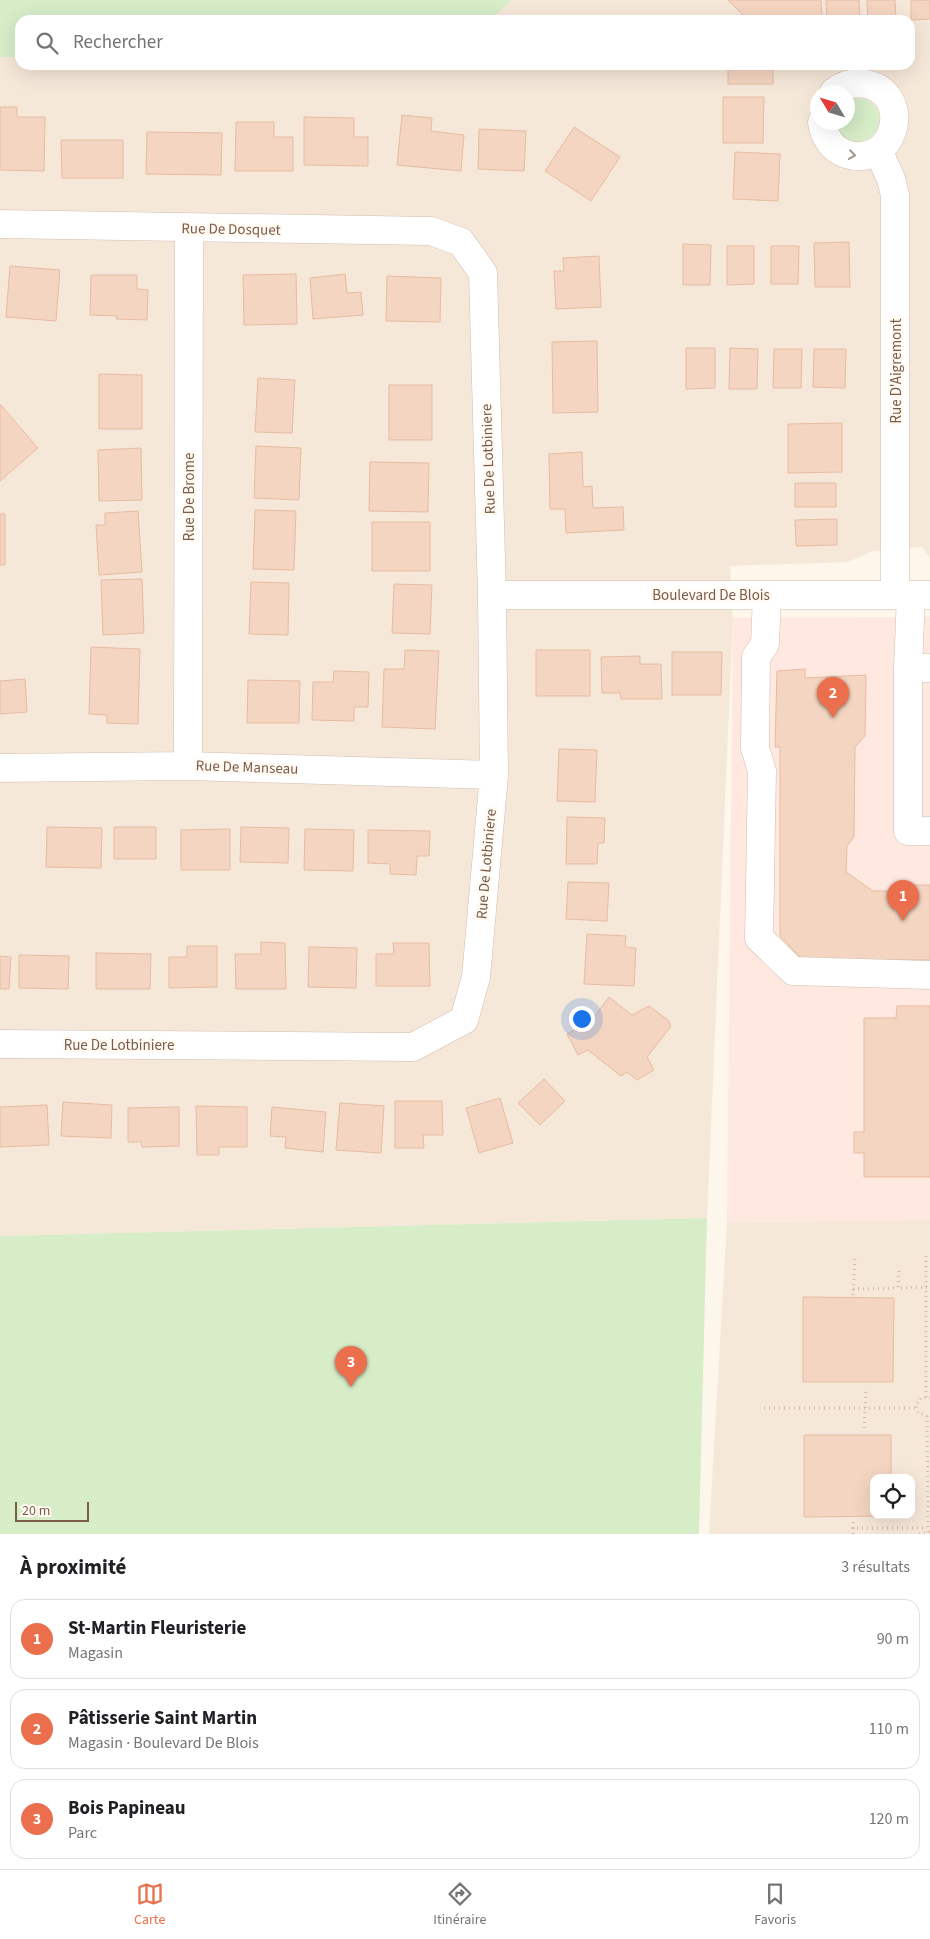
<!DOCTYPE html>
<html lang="fr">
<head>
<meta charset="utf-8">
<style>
	:root { --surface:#fff; --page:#f2f2f2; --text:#202124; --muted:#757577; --line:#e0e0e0; --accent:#eb6f4c }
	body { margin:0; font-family:"Source Sans 3",sans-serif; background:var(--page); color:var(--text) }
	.controls { position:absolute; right:15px; bottom:15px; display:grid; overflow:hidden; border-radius:10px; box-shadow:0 5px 20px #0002 }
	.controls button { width:45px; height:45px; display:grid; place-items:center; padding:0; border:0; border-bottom:1px solid var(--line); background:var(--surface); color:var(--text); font:25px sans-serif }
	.compass { position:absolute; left:810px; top:85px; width:45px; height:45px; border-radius:50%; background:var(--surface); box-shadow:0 5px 20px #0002; rotate:308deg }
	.scale { position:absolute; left:15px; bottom:12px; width:74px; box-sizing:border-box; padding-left:5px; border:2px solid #7b5c4b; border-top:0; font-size:14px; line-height:18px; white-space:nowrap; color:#7b5c4b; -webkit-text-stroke:4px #fffaf2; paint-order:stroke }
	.you { position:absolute; left:581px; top:1018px; width:18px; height:18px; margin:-12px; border:4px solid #fff; border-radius:50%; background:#1a73e8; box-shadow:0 0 0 8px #1a73e833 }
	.badge { display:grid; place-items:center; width:32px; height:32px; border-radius:50%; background:var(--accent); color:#fff; font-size:16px; font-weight:700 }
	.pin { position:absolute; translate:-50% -41px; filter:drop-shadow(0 1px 2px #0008) }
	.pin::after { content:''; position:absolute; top:26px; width:18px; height:15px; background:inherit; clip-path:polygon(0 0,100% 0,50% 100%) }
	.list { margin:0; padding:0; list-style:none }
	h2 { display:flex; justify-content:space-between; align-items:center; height:65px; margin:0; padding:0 20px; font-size:21px }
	h2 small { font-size:16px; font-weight:400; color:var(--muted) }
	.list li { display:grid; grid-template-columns:32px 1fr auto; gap:15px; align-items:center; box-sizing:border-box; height:80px; margin:0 10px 10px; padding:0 10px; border:1px solid var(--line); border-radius:15px }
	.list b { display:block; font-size:19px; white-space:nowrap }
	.list p { margin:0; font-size:16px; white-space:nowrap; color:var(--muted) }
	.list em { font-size:16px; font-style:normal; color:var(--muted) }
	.icon { flex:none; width:28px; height:28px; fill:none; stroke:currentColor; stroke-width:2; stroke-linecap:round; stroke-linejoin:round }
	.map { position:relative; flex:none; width:930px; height:1534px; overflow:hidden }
	.search { position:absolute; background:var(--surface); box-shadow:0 5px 20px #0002; left:15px; right:15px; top:15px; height:55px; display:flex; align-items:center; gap:12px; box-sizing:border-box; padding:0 18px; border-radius:15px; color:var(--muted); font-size:19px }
	.sheet { height:335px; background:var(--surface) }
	nav { display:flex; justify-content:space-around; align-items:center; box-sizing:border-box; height:70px; border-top:1px solid var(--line); background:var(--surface); font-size:14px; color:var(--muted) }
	nav a { display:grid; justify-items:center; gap:2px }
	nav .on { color:var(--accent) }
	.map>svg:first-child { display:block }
	.residential { fill:#f6e8d9; fill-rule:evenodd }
	.commercial { fill:#fee8df }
	.green { fill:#d7edc8 }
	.building { fill:#f4d5c1; stroke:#e8bba1 }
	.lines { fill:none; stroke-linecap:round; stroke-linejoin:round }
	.minor-casing { stroke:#d2beaf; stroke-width:29 }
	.path { stroke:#dab8a3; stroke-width:3; stroke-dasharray:1 4; stroke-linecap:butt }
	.minor { stroke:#fff; stroke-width:28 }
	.oneway { stroke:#a9958a }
	.labels { text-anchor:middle; stroke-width:5; stroke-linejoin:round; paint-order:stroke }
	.street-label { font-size:15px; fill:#7b5c4b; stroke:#fffaf2 }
</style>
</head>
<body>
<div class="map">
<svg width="930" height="1534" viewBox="0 0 930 1534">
	<rect width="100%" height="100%" fill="#fdf6eb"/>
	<!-- residential -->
	<path class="residential" d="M512,0H930V557L922,547L873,551L848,562L730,566L733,618L707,1218L0,1236V57H20V65H910V20H490ZM818,92H848V122H818Z
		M930,1220V1534H709L727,1222ZM874,1478H911V1515H874Z"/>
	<!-- commercial -->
	<path class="commercial" d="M930,617V1220L727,1222L733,618Z"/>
	<!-- green -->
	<path class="green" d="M0,0H512L490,20H20V57H0Z
		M859,98C867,99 873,102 877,110C891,139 843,157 837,123L848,122V101Z
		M707,1218L699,1534H0V1236Z"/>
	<!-- building -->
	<path class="building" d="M728,0H821L822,16L789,20H748Z
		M826,0H859L860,20H827Z
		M867,0H895L896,20H868Z
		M911,0H930V19L911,20Z
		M728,65H773V84H728Z
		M723,97H764L763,143H723Z
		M0,107H17V117H45L44,171L0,170Z
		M402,115L432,118L431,131L464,135L461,171L397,165Z
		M304,117L354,118V137H368V166L304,165Z
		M236,122H274V137H293V171H235Z
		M574,127L620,157L591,201L545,171Z
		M479,129L526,131L524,171L478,169Z
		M147,132L222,133L221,175L146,174Z
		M61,140H123V178H62Z
		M735,152L780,154L778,201L733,199Z
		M849,242L850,287H815L814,243Z
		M683,244L711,245L710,285H683Z
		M727,246H754V284L727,285Z
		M771,246H799L798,284H771Z
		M599,256L601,307L556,309L554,271H564L563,258Z
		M10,266L60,270L56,321L6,317Z
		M296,274L297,324L244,325L243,275Z
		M345,274L347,293L361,292L363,315L313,319L310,278Z
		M91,275H137V289L148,290L147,320L116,319L117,316L90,315Z
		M387,276L441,278L440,322L386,321Z
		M597,341L598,412L553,413L552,342Z
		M686,348H715V388L686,389Z
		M730,348L758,349L757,389H729Z
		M774,349H802L801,388H773Z
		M814,349H846L845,388L813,387Z
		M99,374L142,375V429H99Z
		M258,378L295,380L292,433L255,432Z
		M389,385H432V440H389Z
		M0,404L38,448L0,481Z
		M842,423V472L788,473V424Z
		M256,446L301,448L299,500L254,498Z
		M141,448L142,500L99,501L98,450Z
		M582,452L583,487L592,486L593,508L623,507L624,530L566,533L565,509H550L549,454Z
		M370,462L429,463L428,512L369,511Z
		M795,483H836V507H795Z
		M255,510L296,511L294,570L253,569Z
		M138,511L142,572L99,575L96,525H105V513Z
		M0,514H5V565H0Z
		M837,519V545L796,546L795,520Z
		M372,522H430V571H372Z
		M142,579L144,633L103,635L101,580Z
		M251,582L289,583L288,635L249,634Z
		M394,584L432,585L430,634L392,633Z
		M91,647L140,649L138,724L107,723V715L89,714Z
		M405,650L439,651L435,729L382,727L384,669H404Z
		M536,650H590V696H536Z
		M672,652H722L721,695H672Z
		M640,656V664H661L662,699H621L620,693H602L601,657Z
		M805,669V678L866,675L865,736L855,747L854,837L847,846L846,872L873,891H894L899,885H930V960H803L780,936V747H775L777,671Z
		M334,671L369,672L368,707H354V721L312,720L313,682H333Z
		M25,679L27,712L0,714V681Z
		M248,680L300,681L299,723H247Z
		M559,749L597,750L595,802L557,801Z
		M567,817L605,818L604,843H598L597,864H566Z
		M47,827L102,828L101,868L46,867Z
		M114,827H156V859H114Z
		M241,827L289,828L288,863L240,862Z
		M230,829V870H181V830Z
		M305,829L354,830L353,871L304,870Z
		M368,830L430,831L429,856H417L416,875L390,874V864L368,863Z
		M568,882L609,883L607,921L566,919Z
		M587,934L626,936L625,947L636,948L634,986L584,984Z
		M261,942L285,943L286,989H236L235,954H261Z
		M393,943H429L430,986H376V954H394Z
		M187,946H217V987L169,988V957H187Z
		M309,947L357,948L356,988L308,987Z
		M96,953L151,954L150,989H96Z
		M19,955L69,956L68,989L19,988Z
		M0,956L11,957L9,989H0Z
		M609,997L632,1015L649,1006L668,1020L671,1026L647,1057L654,1070L637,1080L627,1072L621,1076L588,1050L578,1055L567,1034L592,1020Z
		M897,1006H930V1177H864V1153H854V1132H864V1018H896Z
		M544,1079L565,1101L540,1125L518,1103Z
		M500,1098L513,1143L479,1153L466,1108Z
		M395,1101H442L443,1135H423L424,1148H395Z
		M63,1102L112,1105L111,1138L61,1136Z
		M340,1103L384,1106L381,1153L336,1150Z
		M47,1105L49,1145L0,1147V1107Z
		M196,1106L247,1107V1147H219V1155H197Z
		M179,1107V1146L142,1147L141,1142H128V1108Z
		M272,1107L326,1112L323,1152L285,1148L286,1137L270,1136Z
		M803,1297L894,1298L893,1382H803Z
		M804,1435H891V1478H874V1515L891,1516L804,1517Z"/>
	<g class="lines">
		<!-- minor casing -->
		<g class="minor-casing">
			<path id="minor" d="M822,122C824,137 832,149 846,154C895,170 915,94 866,84C854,82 843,85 834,92
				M878,150L891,179L895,195V595
				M0,224L431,231L461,242L483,273L492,595L494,775L476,977L464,1020L413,1047L0,1044
				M492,595H930
				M767,595L765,644L756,657L755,748L762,771L759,938L793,971L930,975
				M911,595L908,668H930
				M908,668V831H930
				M188,766L189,228
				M0,768L188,766L494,775"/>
		</g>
		<!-- path -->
		<path class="path" d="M899,1271L898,1288L930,1287
			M853,1289L898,1288
			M853,1295L855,1256
			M926,1397V1256
			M764,1408H917
			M927,1416L928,1532
			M927,1416L918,1413L916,1405L921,1398L930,1397
			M864,1428L866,1388
			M853,1528V1521
			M853,1534V1528H927
			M919,1534L930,1532"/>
		<!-- minor -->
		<use href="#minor" class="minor"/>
	</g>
	<!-- one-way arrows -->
	<defs><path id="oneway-chevron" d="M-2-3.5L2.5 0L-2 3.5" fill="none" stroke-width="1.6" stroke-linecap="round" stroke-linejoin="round" transform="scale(1.25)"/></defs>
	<use class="oneway" href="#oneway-chevron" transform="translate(852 155) rotate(8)"/>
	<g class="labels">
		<!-- street labels -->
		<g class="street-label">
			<text transform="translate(231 229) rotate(1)" y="5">Rue De Dosquet</text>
			<text transform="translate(896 371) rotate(-90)" y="5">Rue D'Aigremont</text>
			<text transform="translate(488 459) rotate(-92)" y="5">Rue De Lotbiniere</text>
			<text transform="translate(189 497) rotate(-90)" y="5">Rue De Brome</text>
			<text x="711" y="600">Boulevard De Blois</text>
			<text transform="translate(247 767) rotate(2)" y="5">Rue De Manseau</text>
			<text transform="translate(486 864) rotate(-85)" y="5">Rue De Lotbiniere</text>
			<text x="119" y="1050">Rue De Lotbiniere</text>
		</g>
	</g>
</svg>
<div class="controls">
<button><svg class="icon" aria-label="locate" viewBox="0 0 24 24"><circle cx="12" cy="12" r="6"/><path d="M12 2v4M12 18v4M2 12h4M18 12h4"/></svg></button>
</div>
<svg class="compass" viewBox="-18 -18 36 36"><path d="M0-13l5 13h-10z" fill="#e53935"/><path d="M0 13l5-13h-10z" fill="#757577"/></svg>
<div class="scale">20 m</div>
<div class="you"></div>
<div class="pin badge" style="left:903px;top:921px">1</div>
<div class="pin badge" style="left:833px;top:718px">2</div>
<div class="pin badge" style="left:351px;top:1387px">3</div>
<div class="search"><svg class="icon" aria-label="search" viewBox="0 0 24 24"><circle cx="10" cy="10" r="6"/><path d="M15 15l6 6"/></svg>Rechercher</div>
</div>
<section class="sheet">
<h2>À proximité<small>3 résultats</small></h2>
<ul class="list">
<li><span class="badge">1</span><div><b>St-Martin Fleuristerie</b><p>Magasin</p></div><em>90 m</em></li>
<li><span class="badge">2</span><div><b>Pâtisserie Saint Martin</b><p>Magasin · Boulevard De Blois</p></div><em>110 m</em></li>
<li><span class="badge">3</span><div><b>Bois Papineau</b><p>Parc</p></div><em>120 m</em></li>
</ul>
</section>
<nav>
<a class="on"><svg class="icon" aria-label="map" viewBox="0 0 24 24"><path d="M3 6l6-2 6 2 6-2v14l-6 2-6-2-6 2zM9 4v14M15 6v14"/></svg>Carte</a>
<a><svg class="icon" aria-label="directions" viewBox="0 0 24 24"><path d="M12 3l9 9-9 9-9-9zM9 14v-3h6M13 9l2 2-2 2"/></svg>Itinéraire</a>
<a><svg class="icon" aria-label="saved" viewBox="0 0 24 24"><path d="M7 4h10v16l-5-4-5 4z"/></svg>Favoris</a>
</nav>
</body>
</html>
